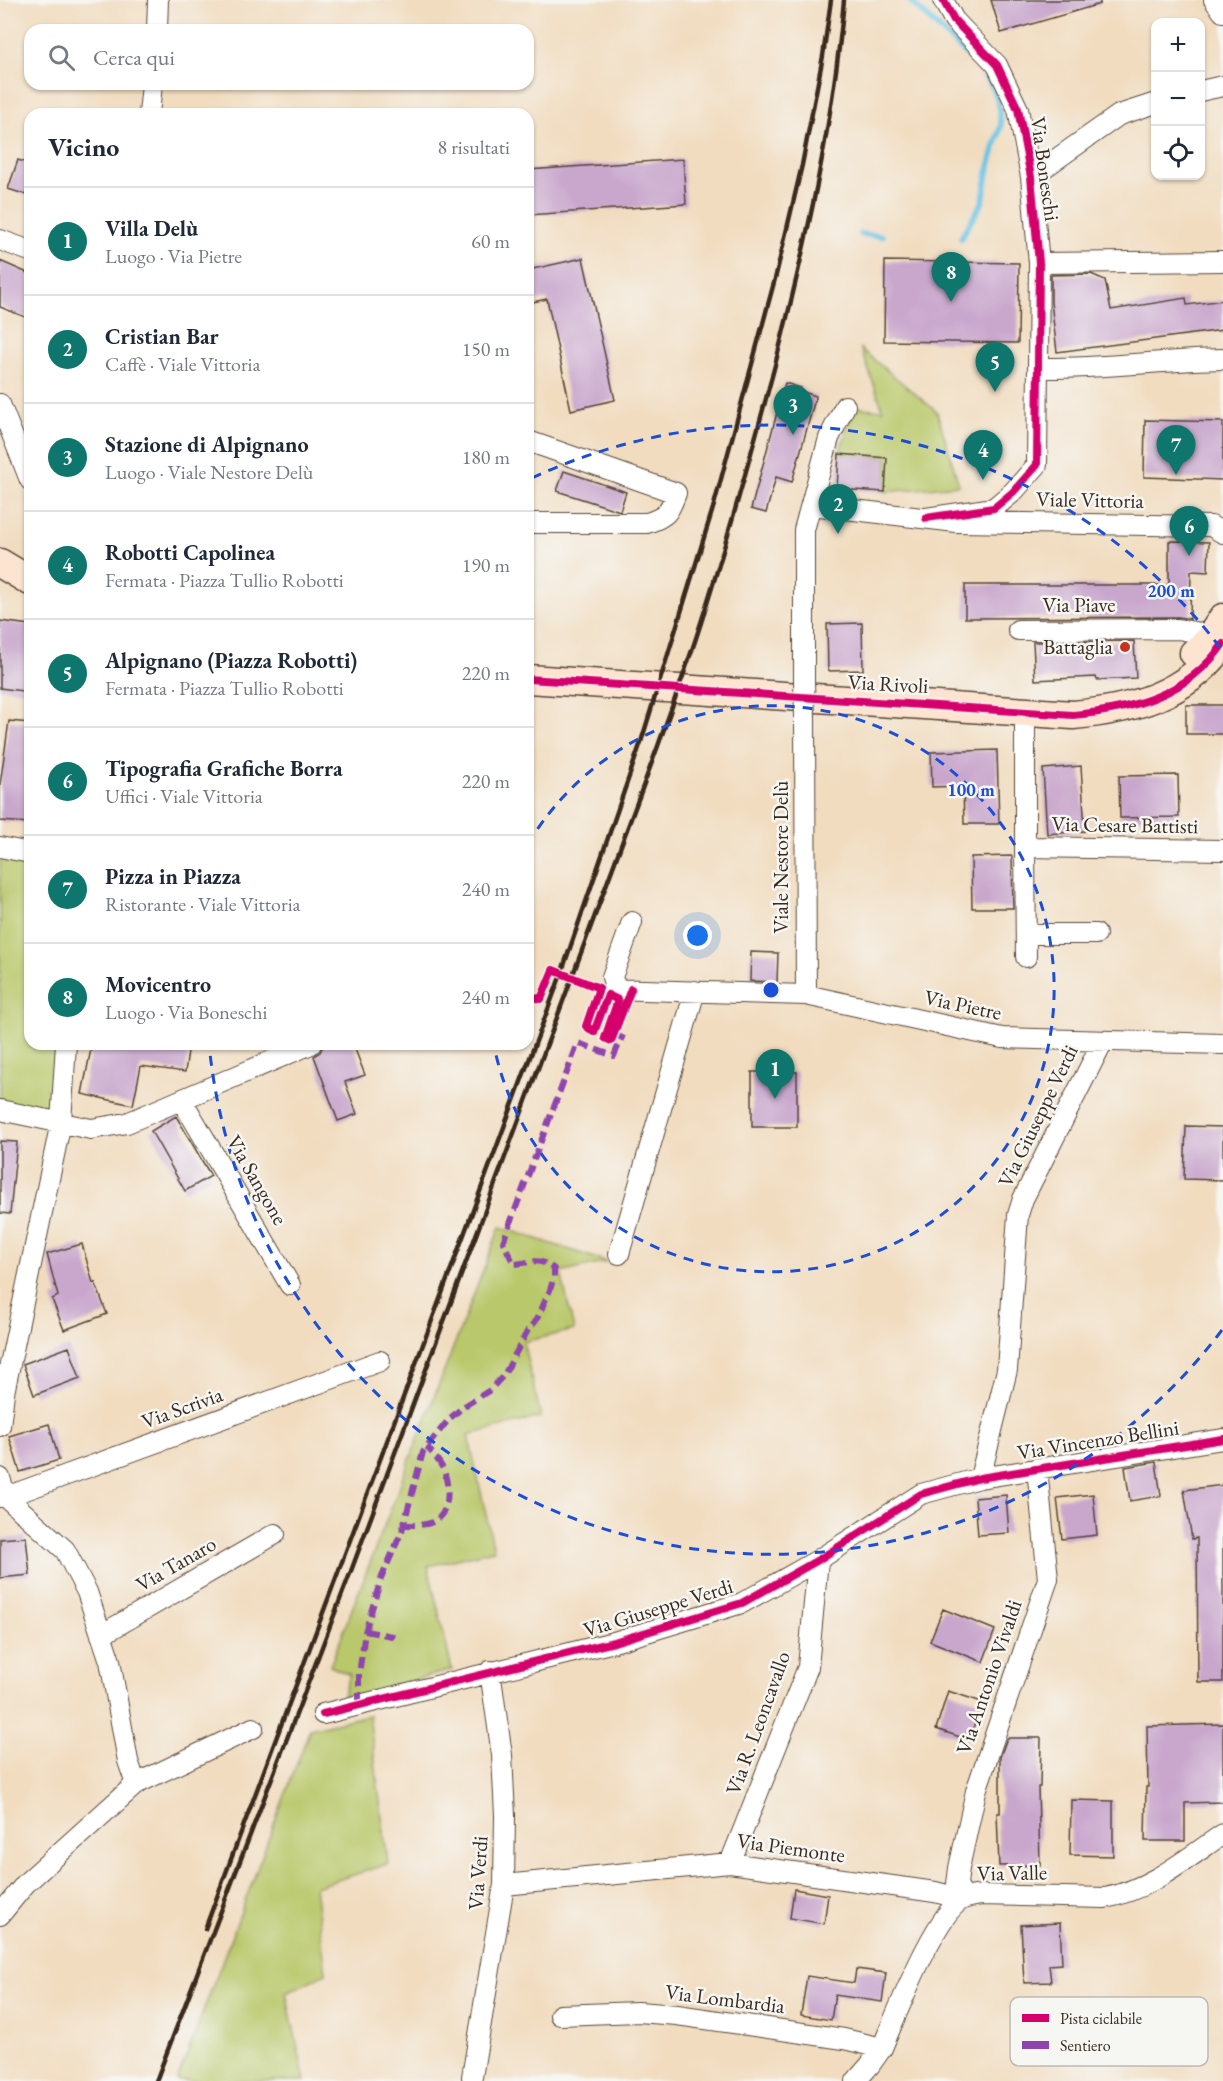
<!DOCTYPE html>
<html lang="it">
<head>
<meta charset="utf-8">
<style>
	:root { --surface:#fff; --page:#f6f6f7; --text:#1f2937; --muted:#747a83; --line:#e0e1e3; --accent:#0f766e }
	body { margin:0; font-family:"EB Garamond",serif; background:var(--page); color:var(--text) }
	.controls { position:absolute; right:18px; top:18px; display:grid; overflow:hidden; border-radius:12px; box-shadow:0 2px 4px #0004 }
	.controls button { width:54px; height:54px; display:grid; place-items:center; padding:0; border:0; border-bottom:2px solid var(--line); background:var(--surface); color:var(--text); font:30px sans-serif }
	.you { position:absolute; left:698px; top:936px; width:21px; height:21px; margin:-15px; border:4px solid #fff; border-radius:50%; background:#1a73e8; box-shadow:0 0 0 9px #1a73e833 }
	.badge { display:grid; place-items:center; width:39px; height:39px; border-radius:50%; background:var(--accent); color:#fff; font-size:20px; font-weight:700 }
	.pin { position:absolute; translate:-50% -50px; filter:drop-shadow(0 2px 3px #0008) }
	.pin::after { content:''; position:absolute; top:32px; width:21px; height:18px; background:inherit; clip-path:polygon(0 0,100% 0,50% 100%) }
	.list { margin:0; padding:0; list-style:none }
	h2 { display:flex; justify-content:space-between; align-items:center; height:78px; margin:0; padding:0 24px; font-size:26px }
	h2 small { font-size:20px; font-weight:400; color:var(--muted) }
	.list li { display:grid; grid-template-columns:39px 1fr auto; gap:18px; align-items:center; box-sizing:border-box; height:108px; padding:0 24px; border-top:2px solid var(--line) }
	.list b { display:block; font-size:22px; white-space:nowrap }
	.list p { margin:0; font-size:20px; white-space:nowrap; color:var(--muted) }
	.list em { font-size:20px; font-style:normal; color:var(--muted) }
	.icon { flex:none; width:33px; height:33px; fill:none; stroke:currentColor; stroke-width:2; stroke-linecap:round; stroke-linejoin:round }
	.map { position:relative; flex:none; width:1223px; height:2081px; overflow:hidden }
	.search { position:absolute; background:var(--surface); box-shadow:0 2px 4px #0004; left:24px; top:24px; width:510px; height:66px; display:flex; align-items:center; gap:15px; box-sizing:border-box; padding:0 21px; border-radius:18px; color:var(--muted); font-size:22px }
	.panel { position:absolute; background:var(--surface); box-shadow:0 2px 4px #0004; left:24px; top:108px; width:510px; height:942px; border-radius:18px }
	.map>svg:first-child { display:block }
	.green { fill:#b9c86a; stroke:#7a7944; stroke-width:1.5 }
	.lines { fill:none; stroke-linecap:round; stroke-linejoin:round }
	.stream { stroke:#64c1e2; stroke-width:6 }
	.building { fill:#c9a7cd }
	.street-casing { stroke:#564536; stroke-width:22 }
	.secondary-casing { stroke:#564536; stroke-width:31 }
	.street { stroke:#fff; stroke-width:20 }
	.secondary { stroke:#fde4d1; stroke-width:28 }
	.rail { stroke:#3b2a1e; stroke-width:4.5 }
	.street-bridge-casing { stroke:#564536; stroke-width:22; stroke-linecap:butt }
	.street-bridge { stroke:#fff; stroke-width:20 }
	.quiet { stroke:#8e44ad; stroke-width:6; stroke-dasharray:12 6; stroke-linecap:butt }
	.cycleway-casing { stroke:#f6f6f2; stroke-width:11 }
	.cycleway { stroke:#d6006c; stroke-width:8 }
	.ring { fill:none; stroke:#1d4ed8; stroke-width:3; stroke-dasharray:10 8 }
	.poi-dot { fill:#c8321e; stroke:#f6f6f2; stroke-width:2 }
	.labels { text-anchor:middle; stroke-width:5; stroke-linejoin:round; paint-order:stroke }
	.street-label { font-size:21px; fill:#3b2a1e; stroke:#f6f6f2 }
	.poi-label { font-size:21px; fill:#3b2a1e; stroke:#f6f6f2; text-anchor:end }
	.key { fill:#f6f6f2; stroke:#beb9b2; stroke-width:1.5 }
	.key-label { font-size:16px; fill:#3b2a1e }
	.centre { fill:#1d4ed8; stroke:#f6f6f2; stroke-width:3 }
	.ring-label { font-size:18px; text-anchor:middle; font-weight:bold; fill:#1d4ed8; stroke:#f6f6f2; stroke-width:5; stroke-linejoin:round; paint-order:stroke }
</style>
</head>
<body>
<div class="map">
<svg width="1223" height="2081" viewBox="0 0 1223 2081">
	<rect width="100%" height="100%" fill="#f6f6f2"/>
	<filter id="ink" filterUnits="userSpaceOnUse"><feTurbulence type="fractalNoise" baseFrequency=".0167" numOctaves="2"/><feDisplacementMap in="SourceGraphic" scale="12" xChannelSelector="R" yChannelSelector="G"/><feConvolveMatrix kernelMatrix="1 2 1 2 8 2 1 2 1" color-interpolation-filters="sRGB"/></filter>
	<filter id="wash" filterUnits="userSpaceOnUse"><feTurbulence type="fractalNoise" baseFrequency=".008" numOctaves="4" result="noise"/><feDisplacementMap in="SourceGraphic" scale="24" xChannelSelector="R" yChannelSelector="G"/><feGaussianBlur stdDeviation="1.35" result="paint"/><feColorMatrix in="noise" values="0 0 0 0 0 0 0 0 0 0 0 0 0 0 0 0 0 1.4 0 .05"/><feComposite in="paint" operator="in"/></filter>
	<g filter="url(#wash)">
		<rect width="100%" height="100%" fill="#f1dcbf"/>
		<!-- green -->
		<path class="green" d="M861,349L937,412L959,485L885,492L887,458L839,454L854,407L883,410Z
			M0,858L30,863V1044H66L61,1122L0,1107Z
			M500,1227L607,1262L561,1273L574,1330L523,1342L541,1417L468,1435L494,1550L428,1566L452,1670L360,1695H343L350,1675L330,1666Z
			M369,1715L388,1864L315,1887L326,1973L286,1993L305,2081H177L310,1729Z"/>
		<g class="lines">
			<!-- stream -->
			<path class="stream" d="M909,0L980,67L994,90L998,101L1001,125L988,172L983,201L961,238
				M861,234L882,236"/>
		</g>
		<g id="blocks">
			<!-- building -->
			<path class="building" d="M991,0H1100V4L1001,33Z
				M683,159L686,204L528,215V170Z
				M18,160L30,164V196L8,189Z
				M583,258L615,400L571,410L547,299L528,303V270Z
				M0,261L30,274V319L0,307Z
				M885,261L1019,263L1018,343L884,341Z
				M1091,274L1105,280L1111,310L1186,298L1187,305L1223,300V330L1057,352L1051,302V275Z
				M785,383L801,388L800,391L816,396L792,482L776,477L766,513L751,509Z
				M1145,420L1223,422V480L1144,477Z
				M839,454L887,458L885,492L837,489Z
				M564,471L626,492L620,511L557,491Z
				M1169,541L1209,542L1208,572L1191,571L1190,619L1178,617L965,618V585H1169Z
				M0,621L30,625L28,642H30V692L0,688Z
				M862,623L863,670L828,671L827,624Z
				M1134,641L1136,678L1097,680L1096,677L1035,680L1033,642Z
				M1186,705H1223V734H1186Z
				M9,721L30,723V823L0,821V785Z
				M997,750L999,824H964L963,786L932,787L931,752Z
				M1081,766L1085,831L1047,834L1043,769Z
				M1178,775L1179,817L1120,818L1119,776Z
				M1012,856L1013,908H972L971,857Z
				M751,952L778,953L777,982L750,981Z
				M92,1044H189L185,1072L141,1066L133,1105L82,1094Z
				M328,1044H353L365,1075L345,1082L357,1114L338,1121L314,1056L320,1052L323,1046Z
				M752,1072H797V1127H752Z
				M176,1116L211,1176L185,1191L151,1131Z
				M1186,1126L1223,1127V1180L1184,1179Z
				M0,1141L17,1142L10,1214L0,1213Z
				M82,1244L93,1283L95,1282L107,1314L64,1330L52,1299L58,1296L47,1254Z
				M69,1347L80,1378L34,1395L23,1364Z
				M49,1424L59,1460L20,1472L9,1436Z
				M1156,1462L1161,1496L1130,1501L1125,1467Z
				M1223,1485V1682H1198L1197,1538L1192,1539L1184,1490Z
				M1093,1494L1097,1535L1062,1539L1057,1498Z
				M1006,1495L1009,1533L978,1535L975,1498Z
				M26,1537L30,1575L0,1578V1539Z
				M943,1609L995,1630L983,1662L930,1641Z
				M948,1691L982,1702L969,1740L936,1729Z
				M1223,1724V1802L1185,1803V1841H1145L1146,1787H1148L1147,1726Z
				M1007,1738H1041L1040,1787H1038L1040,1865L999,1866L997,1813H1000V1757Z
				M1071,1800L1113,1801V1856L1070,1855Z
				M794,1889L828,1895L824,1924L790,1918Z
				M1060,1923L1062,1964L1049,1965L1051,1982L1024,1983L1021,1925Z
				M856,1969L886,1973L882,2002L835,1995L831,2020L801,2015L807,1976L854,1983Z"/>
		</g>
	</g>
	<g filter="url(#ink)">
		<use href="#blocks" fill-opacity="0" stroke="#564536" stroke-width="1.5"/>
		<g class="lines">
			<!-- street casing -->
			<g class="street-casing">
				<path id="street" d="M1214,0L1223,12
					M157,30L158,0
					M1200,91L1223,86
					M149,114L152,84
					M1031,177L1119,115L1156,103
					M0,240L30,251
					M1039,263L1223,261
					M1039,368C1101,369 1162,360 1223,359
					M0,404L30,480
					M528,441L676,493C669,513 666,517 647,523H528
					M811,505L956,522L1211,526L1223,533
					M926,518L994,508L1013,492L1037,465L1039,263L1031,177L1018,109L997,65L954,20L943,0
					M1018,630L1178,629L1211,635
					M804,680V530L829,438L845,406
					M1025,710V847L1223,850
					M805,718L806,995
					M0,847L30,853
					M1025,847L1026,957
					M1026,934H1096
					M612,989L806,995L1002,1038L1223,1044
					M616,989L612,977L632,922
					M182,1100L290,1285
					M0,1110L91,1129L127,1123L311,1044
					M619,1254L695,991
					M0,1426L4,1393L61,1122L66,1044
					M0,1478L6,1497L65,1550L87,1592L110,1661L128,1761L136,1784
					M980,1478L1007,1370L1018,1215L1023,1199L1103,1041
					M0,1497H6L380,1361
					M101,1635L275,1534
					M323,1714L614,1642L742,1603L818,1560L921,1494L980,1478L1223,1439
					M730,1863L808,1667L818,1560
					M504,1885L730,1863L935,1892L963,1899
					M963,1899L957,1884L959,1868L976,1791L1048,1579L1037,1468
					M0,1915L26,1883L136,1784L253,1728
					M560,2015L638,2012L677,2015L844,2039L882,2048
					M472,2077L504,1885L505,1816L502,1755L490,1671
					M856,2081L870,2065L882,2048C896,2016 935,1913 963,1899C968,1897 975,1896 981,1895L1105,1898C1149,1890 1186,1859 1223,1834"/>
			</g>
			<!-- secondary casing -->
			<g class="secondary-casing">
				<path id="secondary" d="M0,563L30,581
					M1194,653L1207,642L1223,618
					M528,679L1073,715C1131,710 1188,695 1223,644"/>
			</g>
			<!-- street -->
			<use href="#street" class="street"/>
			<!-- secondary -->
			<use href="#secondary" class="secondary"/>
			<!-- rail -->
			<path class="rail" d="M205,1929L560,977L641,742L714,505L776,275L802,165L823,56L831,0
				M156,2081L351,1571L658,746C671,709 685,672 697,635C726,546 751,455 775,365C806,245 833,124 844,0"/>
			<!-- street-bridge casing -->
			<g class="street-bridge-casing">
				<path id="street-bridge" d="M804,680L805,718"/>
			</g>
			<!-- street-bridge -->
			<use href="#street-bridge" class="street-bridge"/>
			<!-- quiet -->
			<path class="quiet" d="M403,1525C413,1525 428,1526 436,1520C451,1510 449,1485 444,1471C440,1462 433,1454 427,1447
				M365,1631L397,1637
				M359,1704V1674L365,1632L381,1579L402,1531L423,1452L449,1419L463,1407L490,1390L504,1375L528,1330L536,1321L550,1290L554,1277V1269C537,1256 533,1263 514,1264L503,1242L578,1043L614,1056L623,1035"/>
			<!-- cycleway casing -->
			<g class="cycleway-casing">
				<path id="cycleway" d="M926,518L994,508L1013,492L1037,465L1039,263L1031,177L1018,109L997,65L954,20L943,0
					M528,679L1073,715C1131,710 1188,695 1223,644
					M528,996L541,999L553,970L599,988L586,1026L594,1032L608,995L618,1000L605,1038L611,1041L631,989
					M323,1714L614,1642L742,1603L818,1560L921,1494L980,1478L1223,1439"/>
			</g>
			<!-- cycleway -->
			<use href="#cycleway" class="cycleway"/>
		</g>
	</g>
	<!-- distance rings -->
	<g class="ring">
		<path d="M528 844A283 283 0 1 1 494 1046"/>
		<path d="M1222 1330A565 565 0 0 1 209 1044M532 478A565 565 0 0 1 1222 650"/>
	</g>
	<!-- markers -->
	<circle class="poi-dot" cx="1125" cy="647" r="6"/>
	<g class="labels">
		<!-- street labels -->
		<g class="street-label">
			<text transform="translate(1045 169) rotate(82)" y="7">Via Boneschi</text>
			<text transform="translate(1090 500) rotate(1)" y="7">Viale Vittoria</text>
			<text x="1079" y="612">Via Piave</text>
			<text transform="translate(888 684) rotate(3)" y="7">Via Rivoli</text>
			<text transform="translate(1125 825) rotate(1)" y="7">Via Cesare Battisti</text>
			<text transform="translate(781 857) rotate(-90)" y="7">Viale Nestore Delù</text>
			<text transform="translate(963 1005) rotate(12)" y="7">Via Pietre</text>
			<text transform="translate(1038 1116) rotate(-64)" y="7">Via Giuseppe Verdi</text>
			<text transform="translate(257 1180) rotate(60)" y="7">Via Sangone</text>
			<text transform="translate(182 1408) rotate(-20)" y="7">Via Scrivia</text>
			<text transform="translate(1098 1440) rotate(-9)" y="7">Via Vincenzo Bellini</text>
			<text transform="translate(176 1564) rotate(-30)" y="7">Via Tanaro</text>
			<text transform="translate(658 1608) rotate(-17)" y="7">Via Giuseppe Verdi</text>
			<text transform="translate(989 1677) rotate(-71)" y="7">Via Antonio Vivaldi</text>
			<text transform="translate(758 1723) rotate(-70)" y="7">Via R. Leoncavallo</text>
			<text transform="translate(791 1848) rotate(8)" y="7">Via Piemonte</text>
			<text transform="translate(478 1873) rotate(-86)" y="7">Via Verdi</text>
			<text transform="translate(1012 1873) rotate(-1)" y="7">Via Valle</text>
			<text transform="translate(725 1999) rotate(7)" y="7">Via Lombardia</text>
		</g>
		<!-- poi labels -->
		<g class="poi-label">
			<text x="1113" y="654">Battaglia</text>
		</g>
	</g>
	<!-- legend -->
	<rect x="1010" y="1997" width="198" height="69" rx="9" class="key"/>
	<rect x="1022" y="2014" width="27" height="8" fill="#d6006c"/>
	<rect x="1022" y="2041" width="27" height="8" fill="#8e44ad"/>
	<g class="key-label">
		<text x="1060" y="2024">Pista ciclabile</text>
		<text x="1060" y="2051">Sentiero</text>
	</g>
	<circle cx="771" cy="990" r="9" class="centre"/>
	<g class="ring-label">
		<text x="1171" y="597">200 m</text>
		<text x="971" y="796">100 m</text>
	</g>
</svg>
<div class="controls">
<button>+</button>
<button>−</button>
<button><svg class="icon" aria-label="locate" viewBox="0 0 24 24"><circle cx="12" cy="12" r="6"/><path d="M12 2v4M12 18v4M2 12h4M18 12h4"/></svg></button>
</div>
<div class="you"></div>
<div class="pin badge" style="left:775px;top:1099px">1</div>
<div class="pin badge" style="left:838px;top:534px">2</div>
<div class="pin badge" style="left:793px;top:435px">3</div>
<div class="pin badge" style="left:983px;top:480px">4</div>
<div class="pin badge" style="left:995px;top:392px">5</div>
<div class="pin badge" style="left:1189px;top:556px">6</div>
<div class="pin badge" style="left:1176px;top:475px">7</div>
<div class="pin badge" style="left:951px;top:302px">8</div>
<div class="search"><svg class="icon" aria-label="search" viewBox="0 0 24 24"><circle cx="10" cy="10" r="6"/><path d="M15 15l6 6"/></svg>Cerca qui</div>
<section class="panel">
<h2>Vicino<small>8 risultati</small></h2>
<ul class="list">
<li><span class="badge">1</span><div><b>Villa Delù</b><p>Luogo · Via Pietre</p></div><em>60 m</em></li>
<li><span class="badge">2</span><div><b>Cristian Bar</b><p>Caffè · Viale Vittoria</p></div><em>150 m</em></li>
<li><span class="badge">3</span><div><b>Stazione di Alpignano</b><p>Luogo · Viale Nestore Delù</p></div><em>180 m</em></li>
<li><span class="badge">4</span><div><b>Robotti Capolinea</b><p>Fermata · Piazza Tullio Robotti</p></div><em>190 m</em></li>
<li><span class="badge">5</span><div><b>Alpignano (Piazza Robotti)</b><p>Fermata · Piazza Tullio Robotti</p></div><em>220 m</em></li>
<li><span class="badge">6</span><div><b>Tipografia Grafiche Borra</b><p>Uffici · Viale Vittoria</p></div><em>220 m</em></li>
<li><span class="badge">7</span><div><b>Pizza in Piazza</b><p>Ristorante · Viale Vittoria</p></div><em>240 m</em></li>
<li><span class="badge">8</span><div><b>Movicentro</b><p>Luogo · Via Boneschi</p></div><em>240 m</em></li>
</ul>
</section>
</div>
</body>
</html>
